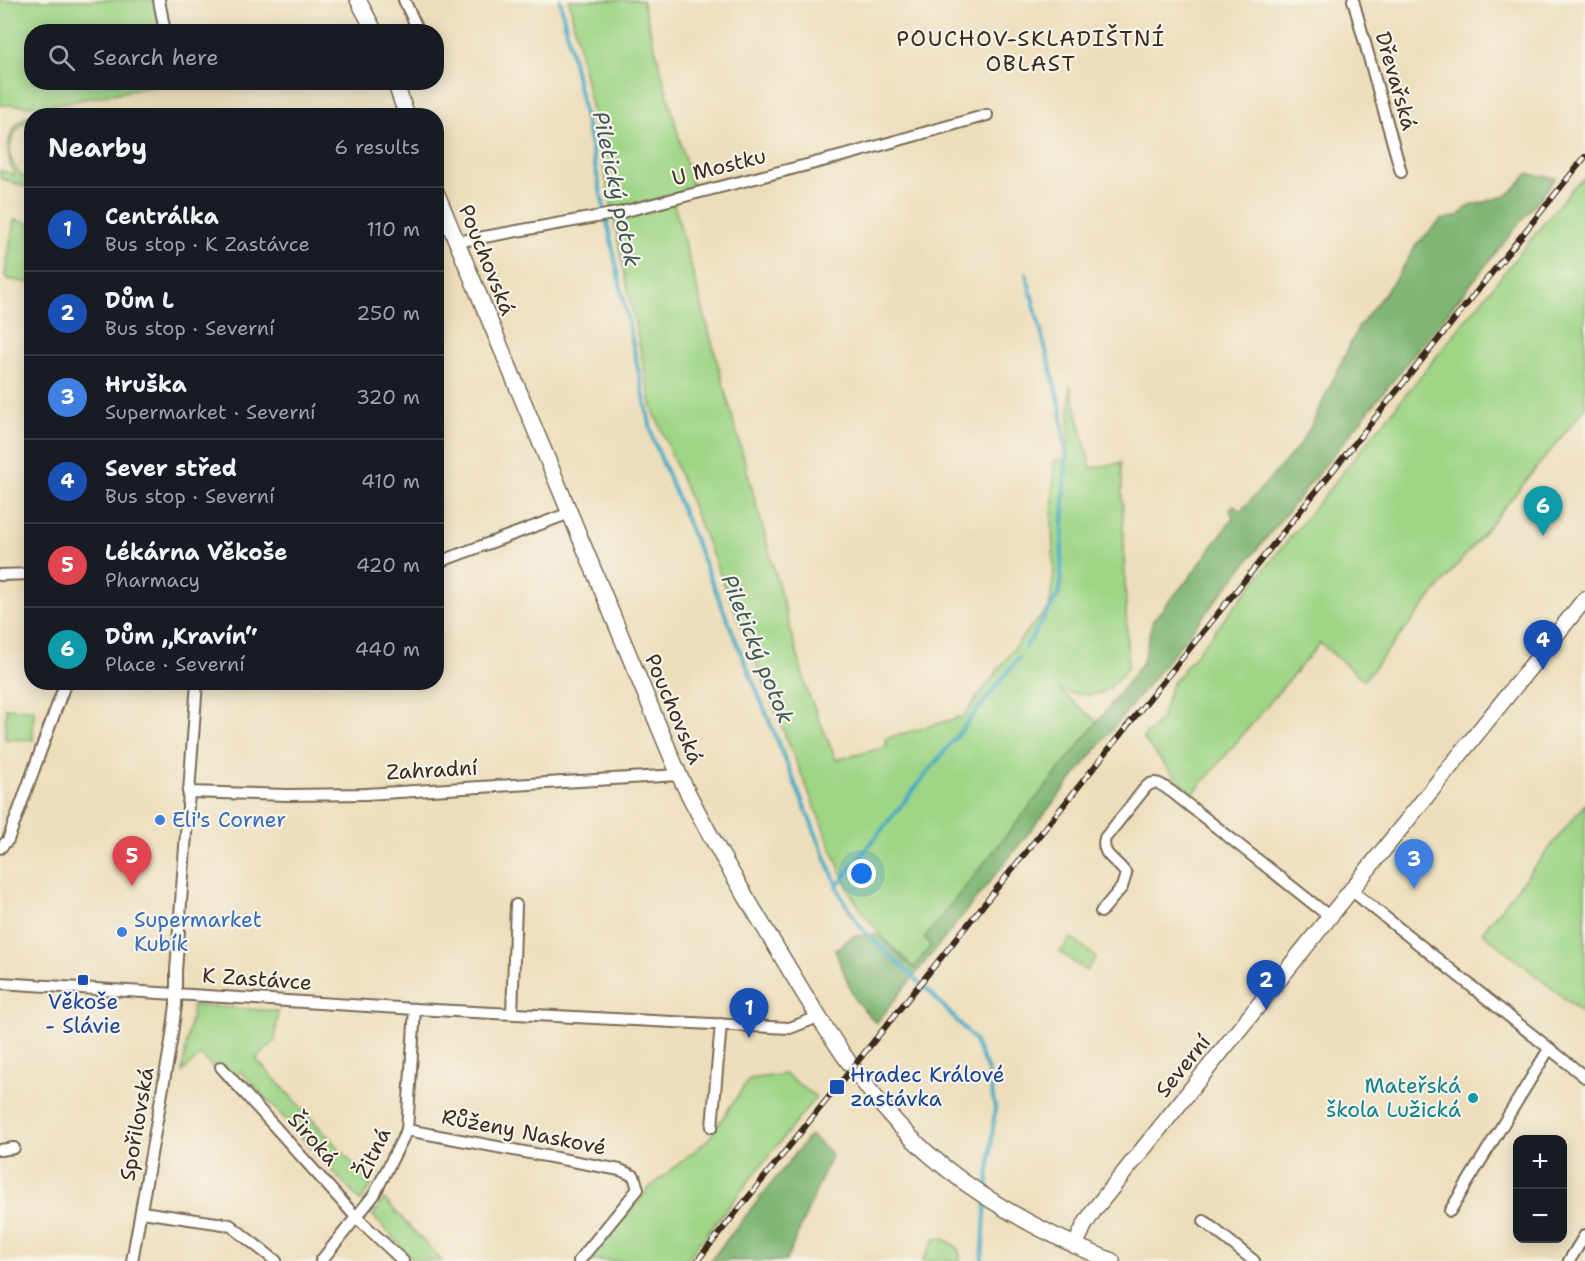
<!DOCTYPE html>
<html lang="en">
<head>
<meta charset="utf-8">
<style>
	:root { --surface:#171b24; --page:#20242c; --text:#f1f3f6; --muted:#9ea1a6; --line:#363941; --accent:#d93025 }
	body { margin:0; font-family:"Shantell Sans",sans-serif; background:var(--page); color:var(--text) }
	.controls { position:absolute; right:18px; bottom:18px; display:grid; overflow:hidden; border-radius:12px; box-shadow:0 3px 15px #0003 }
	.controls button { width:54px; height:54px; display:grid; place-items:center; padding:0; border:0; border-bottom:2px solid var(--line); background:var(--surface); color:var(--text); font:30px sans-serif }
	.you { position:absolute; left:862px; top:874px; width:21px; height:21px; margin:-15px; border:4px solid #fff; border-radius:50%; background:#1a73e8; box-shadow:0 0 0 9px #1a73e833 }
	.badge { display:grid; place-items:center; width:39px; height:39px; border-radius:50%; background:var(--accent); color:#fff; font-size:20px; font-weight:700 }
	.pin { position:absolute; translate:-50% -50px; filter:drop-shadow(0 2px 3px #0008) }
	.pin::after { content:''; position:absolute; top:32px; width:21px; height:18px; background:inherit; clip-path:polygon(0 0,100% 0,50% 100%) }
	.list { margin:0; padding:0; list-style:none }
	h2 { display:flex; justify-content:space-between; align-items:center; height:78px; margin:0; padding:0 24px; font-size:26px }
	h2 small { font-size:20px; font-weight:400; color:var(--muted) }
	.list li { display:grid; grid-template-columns:39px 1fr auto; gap:18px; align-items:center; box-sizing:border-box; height:84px; padding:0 24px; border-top:2px solid var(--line) }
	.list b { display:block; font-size:22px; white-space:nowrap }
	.list p { margin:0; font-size:20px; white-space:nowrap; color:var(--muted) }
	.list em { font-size:20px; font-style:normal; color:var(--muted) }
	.icon { flex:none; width:33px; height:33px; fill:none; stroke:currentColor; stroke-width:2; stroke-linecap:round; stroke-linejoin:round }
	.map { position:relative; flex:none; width:1585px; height:1261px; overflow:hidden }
	.search { position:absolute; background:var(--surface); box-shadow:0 3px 15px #0003; left:24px; top:24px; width:420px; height:66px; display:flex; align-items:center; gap:15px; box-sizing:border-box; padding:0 21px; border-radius:24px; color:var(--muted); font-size:22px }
	.panel { position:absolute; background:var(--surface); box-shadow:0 3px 15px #0003; left:24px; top:108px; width:420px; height:582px; border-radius:24px }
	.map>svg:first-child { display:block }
	.green { fill:#9fd586; stroke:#6d8052; stroke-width:1.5 }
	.forest { fill:#7fb673; stroke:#5d7048; stroke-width:1.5 }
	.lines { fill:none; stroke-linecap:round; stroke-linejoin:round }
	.stream { stroke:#45abc4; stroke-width:4 }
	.street-casing { stroke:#796955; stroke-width:14 }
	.secondary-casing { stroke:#796955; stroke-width:18 }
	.street { stroke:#fff; stroke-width:10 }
	.secondary { stroke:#fff; stroke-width:15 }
	.rail-casing { stroke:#3b2a1e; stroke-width:6 }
	.rail { stroke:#f7f3e8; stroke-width:4; stroke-dasharray:11; stroke-linecap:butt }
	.shop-dot { fill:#3f7fe0; stroke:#f7f3e8; stroke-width:2 }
	.transit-dot { fill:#1a4fb4; stroke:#f7f3e8; stroke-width:2 }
	.culture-dot { fill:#0f9aa8; stroke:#f7f3e8; stroke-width:2 }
	.labels { text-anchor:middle; stroke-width:4.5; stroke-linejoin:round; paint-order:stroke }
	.street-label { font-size:21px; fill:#3b2a1e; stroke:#f7f3e8 }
	.shop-label { font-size:21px; fill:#366cbe; stroke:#f7f3e8; text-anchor:start }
	.transit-label { font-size:21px; fill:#164399; stroke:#f7f3e8 }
	.culture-label { font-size:21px; fill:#0d838f; stroke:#f7f3e8; text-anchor:end }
	.neighbourhood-label { font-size:22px; letter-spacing:1.5px; fill:#3b2a1e; stroke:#f7f3e8 }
	.water-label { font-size:22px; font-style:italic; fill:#3e5758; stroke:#f7f3e8 }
</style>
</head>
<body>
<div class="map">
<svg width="1585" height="1261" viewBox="0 0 1585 1261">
	<rect width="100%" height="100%" fill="#f7f3e8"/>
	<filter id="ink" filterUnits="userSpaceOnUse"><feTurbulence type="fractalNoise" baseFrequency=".0167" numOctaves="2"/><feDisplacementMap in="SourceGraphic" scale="12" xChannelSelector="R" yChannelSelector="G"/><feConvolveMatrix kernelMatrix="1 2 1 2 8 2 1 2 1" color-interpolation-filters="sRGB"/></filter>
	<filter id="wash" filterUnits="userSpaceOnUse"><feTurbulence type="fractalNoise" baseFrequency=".008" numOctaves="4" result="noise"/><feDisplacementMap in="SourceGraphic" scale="24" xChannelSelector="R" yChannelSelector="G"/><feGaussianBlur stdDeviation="1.35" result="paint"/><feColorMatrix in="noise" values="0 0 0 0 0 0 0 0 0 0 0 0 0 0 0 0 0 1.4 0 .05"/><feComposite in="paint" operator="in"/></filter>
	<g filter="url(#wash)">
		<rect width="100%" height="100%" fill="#eddebb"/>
		<!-- green -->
		<path class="green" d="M0,0H156L162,31L32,32V82L172,83L46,106L0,105Z
			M569,0H642L693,189L613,212Z
			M49,111L62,115L32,116L31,119C4,130 3,170 31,181V189L0,178V170L14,175C0,141 12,114 49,111Z
			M1585,178V408L1364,680L1320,643L1193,794L1168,769L1143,738L1161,719L1172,684L1574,186Z
			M674,204L808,693L836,760L887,747L885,739L964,716L1027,631L1049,608L1054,574L1052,526L1054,460L1068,459L1070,385L1091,468L1121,463L1128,667C1104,698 1097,699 1059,690L1098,722L924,939L931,945L914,968C887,942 867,922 848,889L652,407L614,221Z
			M14,220L31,223V283L7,279L5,275Z
			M6,708L34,709L33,740L5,739Z
			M1585,804V1015L1482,932Z
			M1071,938L1096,957L1086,971L1060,952Z
			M193,1005L278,1011L275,1041L256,1059L372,1184L361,1202L241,1071L227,1083L201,1055L182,1072Z
			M785,1074L816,1097L685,1261H589L649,1188L708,1140L749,1079Z
			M384,1199L442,1261H415L373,1216Z
			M942,1238C954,1244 961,1247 960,1261H922L935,1239Z"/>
		<!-- forest -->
		<path class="forest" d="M1528,174L1556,178L876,1023L855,1000L835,950L853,936L878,934L914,968L931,945L924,938L1095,725L1143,662L1153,620L1190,577L1233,518L1230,509L1234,505L1241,511L1298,447L1310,428L1358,328L1399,274L1416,245L1441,220L1459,216L1467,207L1508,195Z
			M810,1135L832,1154L786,1261H710Z"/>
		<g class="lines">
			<!-- stream -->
			<path class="stream" d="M560,0L653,439L843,900L862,929L933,995L973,1038L988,1071L995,1108L987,1191
				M1025,648L1060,592L1066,457L1061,409L1026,273
				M836,887L1019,658
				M982,1261L986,1202"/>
		</g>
	</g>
	<g filter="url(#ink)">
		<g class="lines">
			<!-- street casing -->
			<g class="street-casing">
				<path id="street" d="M159,0L165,32
					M404,0L419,32
					M1353,0L1401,172
					M456,242L618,213L850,154L987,115
					M436,563L570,513
					M0,575L32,574
					M188,792L287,795L366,794L679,775
					M0,848L8,840L64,687L68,682
					M1351,890L1585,1077
					M1101,912L1122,887L1126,874C1118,860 1100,856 1105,838L1146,787C1155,778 1163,786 1172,792L1330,917
					M0,983L415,1009L790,1028L818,1017
					M512,1013L516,905
					M221,1067L356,1217L403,1261
					M712,1127L721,1024
					M407,1130L620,1170L634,1176L638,1189L579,1261
					M0,1150L14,1148
					M1450,1211L1549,1049
					M142,1212L230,1225L276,1261
					M1204,1221L1254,1261
					M132,1261L171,1042L176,1005V971L197,682
					M321,1261L374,1195L407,1130L415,1009
					M1569,1261L1585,1235"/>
			</g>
			<!-- secondary casing -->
			<g class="secondary-casing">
				<path id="secondary" d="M358,0L375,32
					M395,82L407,116
					M436,192L679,775C707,833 740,887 773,942C807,999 841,1057 884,1108C943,1180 1027,1227 1112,1261
					M1075,1246L1084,1226L1094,1210L1585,599"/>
			</g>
			<!-- street -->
			<use href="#street" class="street"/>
			<!-- secondary -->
			<use href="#secondary" class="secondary"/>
			<!-- rail casing -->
			<g class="rail-casing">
				<path id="rail" d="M697,1261L1585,157"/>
			</g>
			<!-- rail -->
			<use href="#rail" class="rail"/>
		</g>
	</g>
	<!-- markers -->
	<g class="shop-dot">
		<circle cx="160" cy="820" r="6"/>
		<circle cx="122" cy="932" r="6"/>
	</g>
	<g class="transit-dot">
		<rect x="77" y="974" width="12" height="12" rx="3"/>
		<rect x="829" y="1079" width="16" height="16" rx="3"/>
	</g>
	<circle class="culture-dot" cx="1473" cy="1098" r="6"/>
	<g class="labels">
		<!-- street labels -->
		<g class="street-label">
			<text transform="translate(1396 81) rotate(74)" y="7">Dřevařská</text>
			<text transform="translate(719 167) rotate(-14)" y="7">U Mostku</text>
			<text transform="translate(487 260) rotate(68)" y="7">Pouchovská</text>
			<text transform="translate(674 709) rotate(67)" y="7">Pouchovská</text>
			<text transform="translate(432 770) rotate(-3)" y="7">Zahradní</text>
			<text transform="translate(257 979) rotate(4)" y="7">K Zastávce</text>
			<text transform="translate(1183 1066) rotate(-51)" y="7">Severní</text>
			<text transform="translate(137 1124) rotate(-80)" y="7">Spořilovská</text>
			<text transform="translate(524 1132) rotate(11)" y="7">Růženy Naskové</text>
			<text transform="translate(313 1139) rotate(48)" y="7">Široká</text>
			<text transform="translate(373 1153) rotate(-64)" y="7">Žitná</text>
		</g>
		<!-- shop labels -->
		<g class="shop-label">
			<text x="172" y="827">Eli's Corner</text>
			<text x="134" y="927">Supermarket<tspan x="134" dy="24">Kubík</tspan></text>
		</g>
		<!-- transit labels -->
		<g class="transit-label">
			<text x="83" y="1009">Věkoše<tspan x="83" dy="24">- Slávie</tspan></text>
			<text x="850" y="1082" text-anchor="start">Hradec Králové<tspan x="850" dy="24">zastávka</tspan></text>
		</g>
		<!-- culture labels -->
		<g class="culture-label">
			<text x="1461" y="1093">Mateřská<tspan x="1461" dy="24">škola Lužická</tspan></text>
		</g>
		<!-- neighbourhood labels -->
		<g class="neighbourhood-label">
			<text x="1031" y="46">POUCHOV-SKLADIŠTNÍ<tspan x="1031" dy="25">OBLAST</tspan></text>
		</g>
		<!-- water labels -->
		<g class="water-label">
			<text transform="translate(617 189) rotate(78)" y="8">Piletický potok</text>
			<text transform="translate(758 649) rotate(68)" y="8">Piletický potok</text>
		</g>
	</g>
</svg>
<div class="controls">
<button>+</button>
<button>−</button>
</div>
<div class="you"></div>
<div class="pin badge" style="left:749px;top:1038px;background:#1a4fb4">1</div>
<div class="pin badge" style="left:1266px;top:1010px;background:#1a4fb4">2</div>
<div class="pin badge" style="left:1414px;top:889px;background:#3f7fe0">3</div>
<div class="pin badge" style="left:1543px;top:670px;background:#1a4fb4">4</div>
<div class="pin badge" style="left:132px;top:886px;background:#e0444e">5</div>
<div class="pin badge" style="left:1543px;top:536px;background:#0f9aa8">6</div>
<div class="search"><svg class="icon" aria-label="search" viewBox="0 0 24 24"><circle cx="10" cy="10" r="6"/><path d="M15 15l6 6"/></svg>Search here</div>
<section class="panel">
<h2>Nearby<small>6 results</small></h2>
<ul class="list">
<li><span class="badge" style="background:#1a4fb4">1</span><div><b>Centrálka</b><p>Bus stop · K Zastávce</p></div><em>110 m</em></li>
<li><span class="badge" style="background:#1a4fb4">2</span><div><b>Dům L</b><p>Bus stop · Severní</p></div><em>250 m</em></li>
<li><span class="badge" style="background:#3f7fe0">3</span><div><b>Hruška</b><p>Supermarket · Severní</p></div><em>320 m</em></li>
<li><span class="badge" style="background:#1a4fb4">4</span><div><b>Sever střed</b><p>Bus stop · Severní</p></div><em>410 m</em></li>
<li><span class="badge" style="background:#e0444e">5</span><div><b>Lékárna Věkoše</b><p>Pharmacy</p></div><em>420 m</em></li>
<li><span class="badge" style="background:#0f9aa8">6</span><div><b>Dům „Kravín“</b><p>Place · Severní</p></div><em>440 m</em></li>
</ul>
</section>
</div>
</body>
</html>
